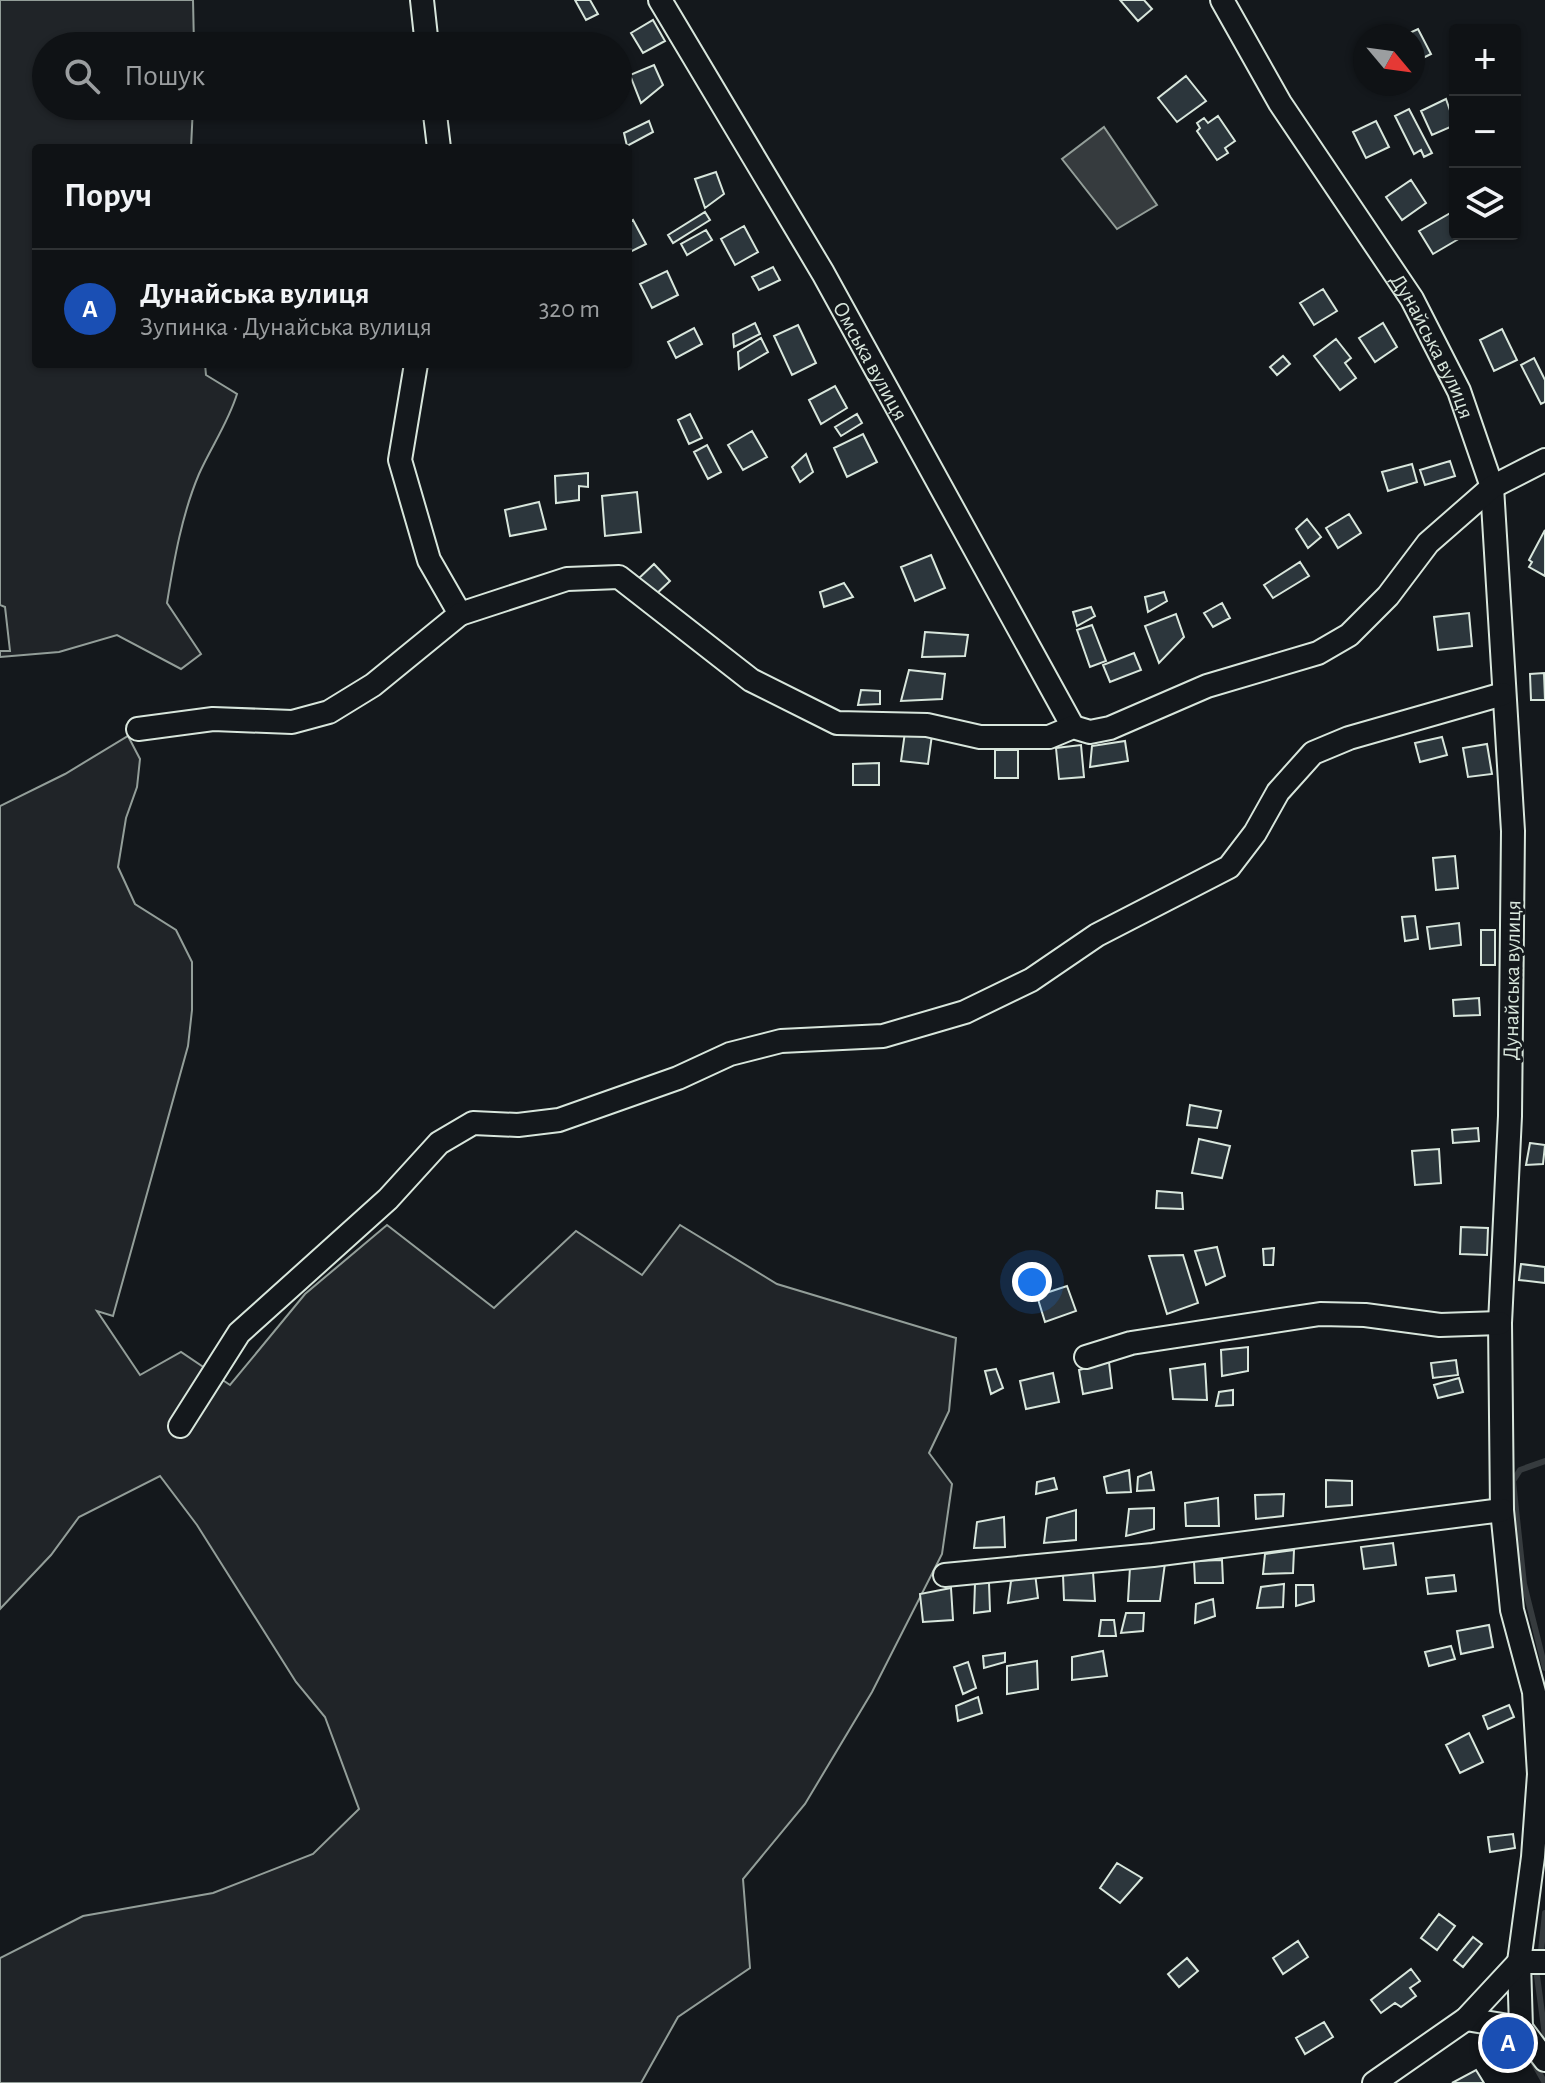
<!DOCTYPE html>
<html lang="uk">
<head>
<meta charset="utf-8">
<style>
	:root { --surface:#0f1215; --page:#181b1e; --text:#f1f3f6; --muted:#9b9ea0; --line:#2f3234; --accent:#7c3aed }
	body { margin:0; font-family:"Alegreya Sans",sans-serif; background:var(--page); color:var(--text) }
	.controls { position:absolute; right:24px; top:24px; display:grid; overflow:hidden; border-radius:8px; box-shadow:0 2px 6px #0004 }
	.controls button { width:72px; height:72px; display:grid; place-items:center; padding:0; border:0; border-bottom:2px solid var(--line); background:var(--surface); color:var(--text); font:40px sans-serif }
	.compass { position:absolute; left:1353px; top:24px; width:72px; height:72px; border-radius:50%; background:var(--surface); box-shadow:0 2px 6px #0004; rotate:119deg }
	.you { position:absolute; left:1032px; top:1282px; width:28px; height:28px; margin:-20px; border:6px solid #fff; border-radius:50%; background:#1a73e8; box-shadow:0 0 0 12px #1a73e833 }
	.badge { display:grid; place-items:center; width:52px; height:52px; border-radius:50%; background:var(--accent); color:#fff; font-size:26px; font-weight:700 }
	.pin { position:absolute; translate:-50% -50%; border:4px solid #fff; box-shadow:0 2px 8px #0006 }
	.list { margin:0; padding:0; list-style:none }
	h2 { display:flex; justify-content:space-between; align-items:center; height:104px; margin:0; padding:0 32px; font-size:34px }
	h2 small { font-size:26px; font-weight:400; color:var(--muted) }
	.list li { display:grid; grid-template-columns:52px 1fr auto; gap:24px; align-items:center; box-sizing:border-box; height:120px; padding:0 32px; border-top:2px solid var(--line) }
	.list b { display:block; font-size:30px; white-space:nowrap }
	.list p { margin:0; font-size:26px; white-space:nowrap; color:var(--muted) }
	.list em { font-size:26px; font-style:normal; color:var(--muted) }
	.icon { flex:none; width:44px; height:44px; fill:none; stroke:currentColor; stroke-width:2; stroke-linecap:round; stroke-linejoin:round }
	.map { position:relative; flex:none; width:1545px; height:2083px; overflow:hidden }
	.search { position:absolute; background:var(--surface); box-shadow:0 2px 6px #0004; left:32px; top:32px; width:600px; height:88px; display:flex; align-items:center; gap:20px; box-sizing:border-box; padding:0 28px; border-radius:44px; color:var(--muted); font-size:30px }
	.panel { position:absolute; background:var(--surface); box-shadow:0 2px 6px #0004; left:32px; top:144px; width:600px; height:224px; border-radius:8px }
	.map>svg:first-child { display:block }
	.green { fill:#202428; stroke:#939e99; stroke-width:2 }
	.water { fill:#363b3e; stroke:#939e99; stroke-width:2 }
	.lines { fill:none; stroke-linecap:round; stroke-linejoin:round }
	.stream { stroke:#363b3e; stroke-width:6 }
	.building { fill:#2c363c; stroke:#d8e6dc; stroke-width:2 }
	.minor-casing { stroke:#d8e6dc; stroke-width:26 }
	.minor { stroke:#14181c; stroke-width:22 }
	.labels { text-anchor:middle; stroke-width:6; stroke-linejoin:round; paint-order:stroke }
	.street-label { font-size:22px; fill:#d8e6dc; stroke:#14181c }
</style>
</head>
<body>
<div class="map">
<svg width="1545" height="2083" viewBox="0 0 1545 2083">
	<rect width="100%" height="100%" fill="#14181c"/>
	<!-- green -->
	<path class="green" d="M0,0H193L194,46H46V106H193L191,148H36V364H205L206,375L237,394C228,423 211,447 199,474C182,514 174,560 167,603L201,654L181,669L117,635L59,652L0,657V651H10L5,607L0,605Z
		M128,736L140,759L137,787L126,818L118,867L135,904L176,930L192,962V1010L188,1046L113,1316L97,1311L140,1375L181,1352L230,1385L305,1294L387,1225L494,1308L576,1231L642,1275L680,1225L777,1284L956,1338L949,1411L929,1453L952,1484L942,1554L872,1692L805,1804L743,1879L750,1968L678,2017L641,2083H0V1958L83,1916L213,1893L313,1854L359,1809L325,1717L296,1682L197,1525L160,1476L79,1517L51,1555L0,1609V806L65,774Z"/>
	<!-- water -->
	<path class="water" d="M1104,127L1157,205L1117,229L1062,159Z"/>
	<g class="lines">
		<!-- stream -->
		<path class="stream" d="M1545,1461L1520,1470L1513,1481L1524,1584L1545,1668
			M1541,1951L1545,1913
			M1537,1976L1545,2035
			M1532,2060L1545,2083"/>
	</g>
	<!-- building -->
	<path class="building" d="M575,0H590L598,14L586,20Z
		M1120,0H1144L1152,9L1138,21Z
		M653,20L665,41L643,53L631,33Z
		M1418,29L1431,54L1413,63V36H1403Z
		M654,65L663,85L641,103L630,75Z
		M1186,76L1206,101L1177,122L1158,98Z
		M1446,99L1455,125L1432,135L1421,111Z
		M1409,109L1432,153L1424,157L1421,150L1414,154L1395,116Z
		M1218,116L1235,141L1225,148L1228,153L1217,160L1197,131L1200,128L1197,123L1204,118L1208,123Z
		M649,121L653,132L627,146L624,133Z
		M1376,121L1389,147L1366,158L1353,132Z
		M716,172L724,194L705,208L695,179Z
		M1411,180L1426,203L1402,220L1386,197Z
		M1454,211L1455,234H1467L1433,254L1419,231Z
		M705,212L710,220L673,243L668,235Z
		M633,220L646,244L628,253V223Z
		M744,226L758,252L735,265L721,239Z
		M706,230L712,240L687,255L681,244Z
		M773,267L780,280L759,290L752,277Z
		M667,271L678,295L652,308L640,284Z
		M1323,289L1337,311L1314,325L1300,303Z
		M755,323L760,334L734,347L733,334Z
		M1383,323L1397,347L1375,362L1359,338Z
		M798,325L816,363L792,375L774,336Z
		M694,328L702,344L676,358L668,342Z
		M1502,329L1517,360L1494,371L1480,340Z
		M761,338L768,352L739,369L738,352Z
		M1336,339L1351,358L1345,363L1356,378L1340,390L1314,356Z
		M1283,356L1290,364L1277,375L1270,367Z
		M1534,358L1545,380V402L1541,404L1521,365Z
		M835,386L847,408L821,424L809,400Z
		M690,414L702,438L689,444L678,420Z
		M857,414L862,423L841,436L835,427Z
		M752,431L767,457L743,470L728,445Z
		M863,434L877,462L847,477L834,448Z
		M707,445L721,472L708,479L694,452Z
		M806,454L813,472L800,482L792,467Z
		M1450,461L1455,476L1425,485L1420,470Z
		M1412,464L1417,482L1388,491L1382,472Z
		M588,473V487L579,486V500L556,503L555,476Z
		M637,492L641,532L605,536L602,496Z
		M539,502L546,529L510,536L505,510Z
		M1349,514L1361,533L1338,548L1326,528Z
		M1307,519L1321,537L1308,548L1296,529Z
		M1545,530V576L1529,567L1532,562L1529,560Z
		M931,555L945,588L915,601L901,567Z
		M1300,562L1309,576L1273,598L1264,585Z
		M654,564L670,581L653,597L637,580Z
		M844,583L853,597L824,607L820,592Z
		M1164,592L1167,601L1148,612L1145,597Z
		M1222,603L1230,618L1213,627L1204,613Z
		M1091,607L1095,616L1077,626L1073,612Z
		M1469,613L1472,646L1438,650L1434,617Z
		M1176,614L1184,637L1159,663L1145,626Z
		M1092,625L1106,661L1090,667L1077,630Z
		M925,632L968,635L965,656L922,657Z
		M1134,653L1141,670L1110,682L1103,665Z
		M909,670L945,674L942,699L901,701Z
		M1544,673L1545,700H1531L1530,674Z
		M861,690L880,691V704L858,705Z
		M905,732L932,735L928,764L901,761Z
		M1442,737L1447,755L1420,762L1415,743Z
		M1125,741L1128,761L1090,767L1092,746Z
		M1487,744L1492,774L1468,777L1463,748Z
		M1081,745L1084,777L1059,779L1056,748Z
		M995,750H1018V778H995Z
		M879,763V785H853V764Z
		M1455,856L1458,888L1436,890L1433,858Z
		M1415,916L1418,939L1405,941L1402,917Z
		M1459,923L1461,945L1430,949L1427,927Z
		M1481,930H1495V965H1481Z
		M1479,998L1480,1015L1454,1016L1453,1000Z
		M1190,1105L1221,1111L1217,1128L1187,1125Z
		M1478,1128L1479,1141L1453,1143L1452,1130Z
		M1199,1139L1230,1146L1222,1178L1192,1173Z
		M1530,1143L1545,1145L1543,1164L1526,1165Z
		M1439,1149L1441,1183L1415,1185L1412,1151Z
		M1157,1191L1182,1193L1183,1209L1156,1208Z
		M1461,1227L1488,1228L1487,1255L1460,1254Z
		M1217,1247L1225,1276L1206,1285L1195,1251Z
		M1274,1248L1273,1265H1264L1263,1249Z
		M1183,1255L1198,1303L1167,1314L1149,1256Z
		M1521,1264L1545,1267V1283L1519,1280Z
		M1067,1286L1076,1311L1045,1322L1037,1296Z
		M1248,1347V1371L1222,1376L1221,1350Z
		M1456,1360L1458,1375L1433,1378L1431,1363Z
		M1109,1362L1112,1388L1083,1394L1079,1370Z
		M1205,1364L1207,1400L1173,1399L1170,1369Z
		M996,1369L1003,1388L991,1394L985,1371Z
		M1053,1373L1059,1402L1026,1409L1020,1381Z
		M1459,1378L1463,1392L1438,1398L1434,1385Z
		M1233,1390V1405L1216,1406L1219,1392Z
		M1129,1470L1131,1492L1107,1493L1104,1477Z
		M1151,1472L1154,1490L1137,1491L1138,1477Z
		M1054,1478L1057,1489L1036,1494L1037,1482Z
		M1326,1480L1352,1481V1505L1326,1507Z
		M1284,1494L1283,1516L1256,1519L1255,1495Z
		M1218,1498L1219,1526H1186L1185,1503Z
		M1154,1508V1529L1126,1536L1129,1509Z
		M1076,1510V1540L1044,1543L1047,1518Z
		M1004,1517L1005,1547L974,1548L977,1522Z
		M1393,1543L1396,1565L1364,1569L1361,1547Z
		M1294,1550L1293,1573L1263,1574L1265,1554Z
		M1222,1560L1223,1583H1195L1194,1561Z
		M1165,1563L1160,1601H1128L1130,1567Z
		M1093,1572L1095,1601L1064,1600L1063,1575Z
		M1035,1573L1038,1598L1008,1603L1011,1581Z
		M1454,1575L1456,1591L1428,1594L1426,1578Z
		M975,1583H989L990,1611L974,1613Z
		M1284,1584L1283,1607L1257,1608L1261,1587Z
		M1296,1585H1313L1314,1601L1296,1606Z
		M951,1588L953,1620L923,1622L920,1594Z
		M1213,1599L1215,1616L1195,1623L1196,1604Z
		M1126,1613H1144L1143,1631L1121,1633Z
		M1101,1620H1114L1116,1636H1099Z
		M1489,1625L1493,1647L1461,1654L1457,1631Z
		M1451,1646L1455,1659L1429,1666L1425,1652Z
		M1103,1651L1107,1676L1072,1680V1657Z
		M1005,1653V1662L984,1668L983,1656Z
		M1037,1661L1038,1689L1007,1694V1666Z
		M968,1662L976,1688L963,1694L954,1667Z
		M978,1697L982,1713L958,1721L956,1706Z
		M1509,1705L1514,1717L1488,1729L1483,1716Z
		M1469,1733L1483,1762L1460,1773L1446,1745Z
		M1513,1834L1515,1848L1490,1852L1488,1837Z
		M1117,1863L1142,1878L1120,1903L1100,1888Z
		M1439,1914L1455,1926L1437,1950L1421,1938Z
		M1473,1937L1482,1944L1463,1967L1454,1960Z
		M1298,1941L1308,1957L1283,1974L1273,1958Z
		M1187,1958L1198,1971L1179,1987L1168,1974Z
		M1411,1969L1420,1981L1410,1988L1416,1996L1401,2007L1395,2003L1381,2013L1371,2000Z
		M1324,2022L1333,2037L1305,2054L1296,2038Z
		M1476,2070L1484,2083H1452Z"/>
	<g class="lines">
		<!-- minor casing -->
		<g class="minor-casing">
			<g id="minor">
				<path d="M422,0L427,46"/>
				<path id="s1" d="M660,0L823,273L1073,727"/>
				<path id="s2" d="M1222,0L1280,103L1412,299L1459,391L1492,487L1513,831L1510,1116L1500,1323L1502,1510L1512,1610L1534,1692L1539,1774L1533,1857L1519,1962L1521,2028"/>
				<path d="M434,106L439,148"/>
				<path d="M416,364L400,460L429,560L460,614L567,579L619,577L751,680L837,723L927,725L980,737H1049L1073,727L1090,732L1110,728L1207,686L1318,653L1349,635L1388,596L1428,543L1492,487L1545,460"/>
				<path d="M138,729L213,719L292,722L329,712L373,685L460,614"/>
				<path d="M1086,1357L1131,1343L1320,1314L1365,1315L1440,1325L1500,1323"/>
				<path d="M180,1426L239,1333L388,1199L439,1143L473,1123L518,1125L559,1120L678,1078L730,1054L781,1041L883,1036L965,1012L1031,980L1097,935L1229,867L1255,833L1278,792L1313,753L1349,738L1503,694"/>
				<path d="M945,1575L1153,1555L1502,1510"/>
				<path d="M1466,2019L1521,2028L1545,2060"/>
				<path d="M1374,2083L1466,2019L1519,1962H1545"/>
			</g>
		</g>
		<!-- minor -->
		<use href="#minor" class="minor"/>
	</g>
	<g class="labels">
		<!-- street labels -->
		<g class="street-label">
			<text dy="8" stroke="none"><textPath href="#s2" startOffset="406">Дунайська вулиця</textPath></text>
			<text dy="8" stroke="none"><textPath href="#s1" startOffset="418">Омська вулиця</textPath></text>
			<text transform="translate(1511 980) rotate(-89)" y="8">Дунайська вулиця</text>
		</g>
	</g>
</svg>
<div class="controls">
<button>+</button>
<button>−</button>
<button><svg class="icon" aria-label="layers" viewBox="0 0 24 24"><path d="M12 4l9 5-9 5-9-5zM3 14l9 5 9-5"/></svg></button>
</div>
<svg class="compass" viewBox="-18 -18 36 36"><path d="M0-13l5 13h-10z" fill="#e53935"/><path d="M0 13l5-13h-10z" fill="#9b9ea0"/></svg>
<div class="you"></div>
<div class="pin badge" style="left:1508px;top:2043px;background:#1a4fb4">A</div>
<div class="search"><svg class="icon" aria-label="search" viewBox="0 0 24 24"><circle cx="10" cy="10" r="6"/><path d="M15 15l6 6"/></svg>Пошук</div>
<section class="panel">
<h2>Поруч<small></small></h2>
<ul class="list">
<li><span class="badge" style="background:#1a4fb4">A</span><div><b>Дунайська вулиця</b><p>Зупинка · Дунайська вулиця</p></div><em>320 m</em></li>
</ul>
</section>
</div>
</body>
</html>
